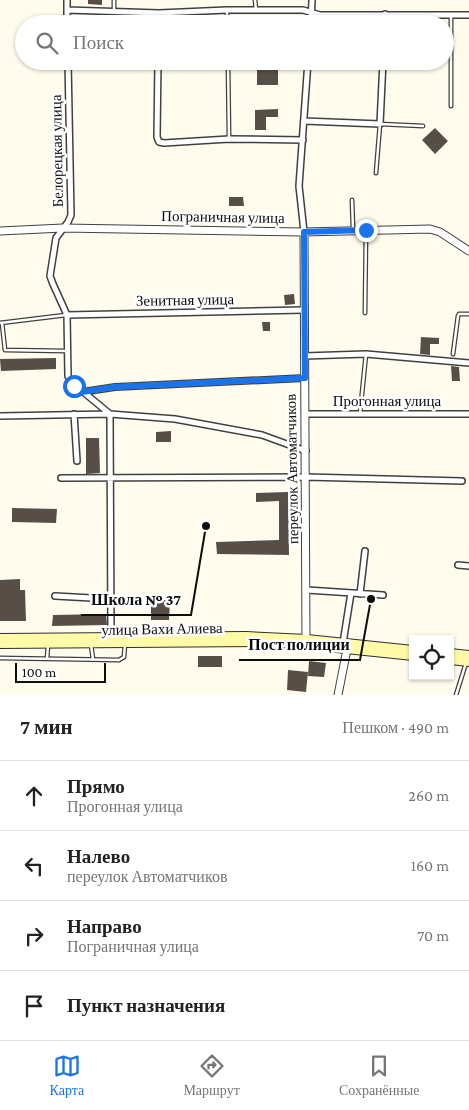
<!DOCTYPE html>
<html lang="ru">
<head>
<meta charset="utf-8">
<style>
	:root { --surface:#fff; --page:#f6f6f6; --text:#222; --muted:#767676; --line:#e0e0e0; --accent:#1a73e8 }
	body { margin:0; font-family:"Crimson Pro",serif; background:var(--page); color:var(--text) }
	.controls { position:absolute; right:15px; bottom:15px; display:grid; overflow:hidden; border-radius:0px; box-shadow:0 1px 4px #0004 }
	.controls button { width:45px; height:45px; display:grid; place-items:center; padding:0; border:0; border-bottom:1px solid var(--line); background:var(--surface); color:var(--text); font:25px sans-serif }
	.scale { position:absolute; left:15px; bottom:12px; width:91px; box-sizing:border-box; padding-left:5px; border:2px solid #0d0d0d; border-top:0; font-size:14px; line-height:18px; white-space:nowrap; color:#0d0d0d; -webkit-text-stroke:4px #fff; paint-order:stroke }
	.stop { position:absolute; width:15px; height:15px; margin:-11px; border:4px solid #1a73e8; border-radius:50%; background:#fff }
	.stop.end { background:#1a73e8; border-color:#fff; box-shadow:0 1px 5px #0008 }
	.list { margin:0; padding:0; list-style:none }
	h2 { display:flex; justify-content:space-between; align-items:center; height:65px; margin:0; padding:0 20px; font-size:21px }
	h2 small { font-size:16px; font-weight:400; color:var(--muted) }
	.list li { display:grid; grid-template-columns:32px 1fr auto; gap:15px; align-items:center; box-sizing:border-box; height:70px; padding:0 20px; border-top:1px solid var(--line) }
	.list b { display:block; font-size:19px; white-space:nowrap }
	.list p { margin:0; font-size:16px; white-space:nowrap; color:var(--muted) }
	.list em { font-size:16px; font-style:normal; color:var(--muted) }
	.icon { flex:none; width:28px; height:28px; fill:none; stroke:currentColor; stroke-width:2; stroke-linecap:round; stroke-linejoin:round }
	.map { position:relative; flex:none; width:469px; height:695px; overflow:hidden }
	.search { position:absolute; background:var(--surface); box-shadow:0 1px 4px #0004; left:15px; right:15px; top:15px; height:55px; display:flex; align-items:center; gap:12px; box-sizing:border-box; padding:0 18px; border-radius:28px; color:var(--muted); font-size:19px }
	.sheet { height:345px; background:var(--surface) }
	nav { display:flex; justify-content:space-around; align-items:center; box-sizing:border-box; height:70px; border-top:1px solid var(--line); background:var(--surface); font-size:14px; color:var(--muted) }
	nav a { display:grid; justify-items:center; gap:2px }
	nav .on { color:var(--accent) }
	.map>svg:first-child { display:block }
	.building { fill:#574e48 }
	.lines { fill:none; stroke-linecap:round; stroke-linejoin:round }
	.service-casing { stroke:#404040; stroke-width:5 }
	.minor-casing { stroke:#404040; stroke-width:8 }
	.tertiary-casing { stroke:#404040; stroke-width:9 }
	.secondary-casing { stroke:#2f2f2f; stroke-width:10 }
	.service { stroke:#fff; stroke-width:2.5 }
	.minor { stroke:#fff; stroke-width:5 }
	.tertiary { stroke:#fff; stroke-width:7 }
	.secondary { stroke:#fffaa8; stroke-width:8 }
	.route { stroke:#1a73e8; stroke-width:6 }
	.labels { text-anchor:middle; stroke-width:5; stroke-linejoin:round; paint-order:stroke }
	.street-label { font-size:15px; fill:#0d0d0d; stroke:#fff }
	.leader { fill:none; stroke:#0d0d0d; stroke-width:2 }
	.callout-dot { fill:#0d0d0d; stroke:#fff; stroke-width:2 }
	.callout-label { font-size:16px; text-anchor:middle; font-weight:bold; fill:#0d0d0d; stroke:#fff; stroke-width:5; stroke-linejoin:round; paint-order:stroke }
</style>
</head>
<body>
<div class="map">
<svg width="469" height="695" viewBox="0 0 469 695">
	<rect width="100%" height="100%" fill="#fffced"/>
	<!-- building -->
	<path class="building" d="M88,0H102V5L88,4Z
		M268,65H278V85H257V70H268Z
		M278,109V117H266V130H255V110Z
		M435,128L448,141L435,154L422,140Z
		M229,197H243L244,206H229Z
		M294,294L295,304L285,305L284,295Z
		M217,295H228V305H217Z
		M262,322H270V331H263Z
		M421,337L439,338V344H430V355L420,354Z
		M56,358V369L1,371L0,359Z
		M451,366L459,367L460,381H452Z
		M171,431V442H156V432Z
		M86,438H99L100,473L86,474Z
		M288,492L289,555L217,554L216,542L279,540V501L256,502V493Z
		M12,508L57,509L56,523L12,522Z
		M20,579V590H25L26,621H0V580Z
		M151,600H170L169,620H151Z
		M106,614L107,625L52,626L53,615Z
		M198,656H222V667H198Z
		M309,661L326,663L324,677L308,676Z
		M288,670L308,672L306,692L287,690Z"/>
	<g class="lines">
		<!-- service casing -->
		<g class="service-casing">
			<path id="service" d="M255,0L256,10
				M227,10V24
				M114,11V0
				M228,61L229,139
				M451,106V16
				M376,173L380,124L423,126
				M352,200L353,229
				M365,313L366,231
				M0,323L66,315
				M2,323L5,350L66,351
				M453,354L458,316L459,314H469
				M360,413L366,354
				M91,645L93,659
				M0,658L119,660L124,657L125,644
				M47,659L48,645
				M456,695L466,663"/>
		</g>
		<!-- minor casing -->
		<g class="minor-casing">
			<path id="minor" d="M67,0V24
				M67,10L159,13L227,10H303L320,15H469
				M159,24V13
				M311,24L312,0
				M385,24V14
				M68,61L71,215L68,222L56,238L50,276L53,284L67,315L68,376L70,381L110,414
				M158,61L157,137L159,142L164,143L229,139L303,140
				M304,121L380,124L383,61
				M304,232L299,186L308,61
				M67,315L304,310
				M304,356L366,354L469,363
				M82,392L115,387L305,378
				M74,414L77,461
				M110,414L111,637
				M305,414H469
				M0,416L110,414L175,419L262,435L306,451
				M61,478L306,477L462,481
				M458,565L469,566
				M307,590L383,595
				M360,594L365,551
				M55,596L110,599
				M343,643L351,593"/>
		</g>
		<!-- tertiary casing -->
		<g class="tertiary-casing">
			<path id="tertiary" d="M0,231L63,228L304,232L430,229L440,232L469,251
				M304,232L306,644
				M338,695L348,644"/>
		</g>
		<!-- secondary casing -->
		<g class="secondary-casing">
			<path id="secondary" d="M0,638L246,636L307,639L413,650
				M0,644L256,642L298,644L413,656
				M450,653L469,655
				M450,660L469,662"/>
		</g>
		<!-- service -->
		<use href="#service" class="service"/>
		<!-- minor -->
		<use href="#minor" class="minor"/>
		<!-- tertiary -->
		<use href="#tertiary" class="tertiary"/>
		<!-- secondary -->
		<use href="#secondary" class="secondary"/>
	</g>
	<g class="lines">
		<!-- route -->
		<path class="route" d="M74,386L82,392L114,387L305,378L304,232L366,230"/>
	</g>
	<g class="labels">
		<!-- street labels -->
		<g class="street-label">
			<text transform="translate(57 151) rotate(-91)" y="5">Белорецкая улица</text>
			<text transform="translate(223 217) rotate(1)" y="5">Пограничная улица</text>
			<text transform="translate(185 300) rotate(-1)" y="5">Зенитная улица</text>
			<text x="387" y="406">Прогонная улица</text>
			<text transform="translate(292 469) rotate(-91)" y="5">переулок Автоматчиков</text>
			<text transform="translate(162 629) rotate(-1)" y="5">улица Вахи Алиева</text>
		</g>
	</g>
	<!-- callouts -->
	<path class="leader" d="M206 526L191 615H81M371 599L360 660H239"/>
	<g class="callout-dot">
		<circle cx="206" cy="526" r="5"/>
		<circle cx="371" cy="599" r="5"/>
	</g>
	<g class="callout-label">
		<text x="136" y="605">Школа № 37</text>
		<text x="299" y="650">Пост полиции</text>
	</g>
</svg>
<div class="controls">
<button><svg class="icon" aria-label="locate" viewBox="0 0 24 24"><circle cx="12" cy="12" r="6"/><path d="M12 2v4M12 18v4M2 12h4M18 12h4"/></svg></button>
</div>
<div class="scale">100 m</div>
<div class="stop" style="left:74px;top:386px"></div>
<div class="stop end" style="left:366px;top:230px"></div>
<div class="search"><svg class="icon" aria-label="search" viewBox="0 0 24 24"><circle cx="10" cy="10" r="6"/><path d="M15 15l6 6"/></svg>Поиск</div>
</div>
<section class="sheet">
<h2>7 мин<small>Пешком · 490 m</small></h2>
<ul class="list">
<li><svg class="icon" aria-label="ahead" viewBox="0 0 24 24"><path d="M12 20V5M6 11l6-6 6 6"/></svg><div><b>Прямо</b><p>Прогонная улица</p></div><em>260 m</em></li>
<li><svg class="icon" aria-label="left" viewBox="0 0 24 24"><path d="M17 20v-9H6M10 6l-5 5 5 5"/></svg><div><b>Налево</b><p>переулок Автоматчиков</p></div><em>160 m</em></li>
<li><svg class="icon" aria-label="right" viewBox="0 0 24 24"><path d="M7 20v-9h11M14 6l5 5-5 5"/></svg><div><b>Направо</b><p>Пограничная улица</p></div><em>70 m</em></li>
<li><svg class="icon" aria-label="arrive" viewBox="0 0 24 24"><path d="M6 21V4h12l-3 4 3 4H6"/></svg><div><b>Пункт назначения</b></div></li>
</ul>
</section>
<nav>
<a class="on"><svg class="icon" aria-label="map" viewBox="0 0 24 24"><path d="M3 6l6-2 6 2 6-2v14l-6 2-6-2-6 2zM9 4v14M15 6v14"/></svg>Карта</a>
<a><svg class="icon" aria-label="directions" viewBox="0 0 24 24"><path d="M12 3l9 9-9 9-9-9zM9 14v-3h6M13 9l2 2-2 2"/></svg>Маршрут</a>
<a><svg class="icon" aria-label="saved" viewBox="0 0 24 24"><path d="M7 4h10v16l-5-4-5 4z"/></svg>Сохранённые</a>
</nav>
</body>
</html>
